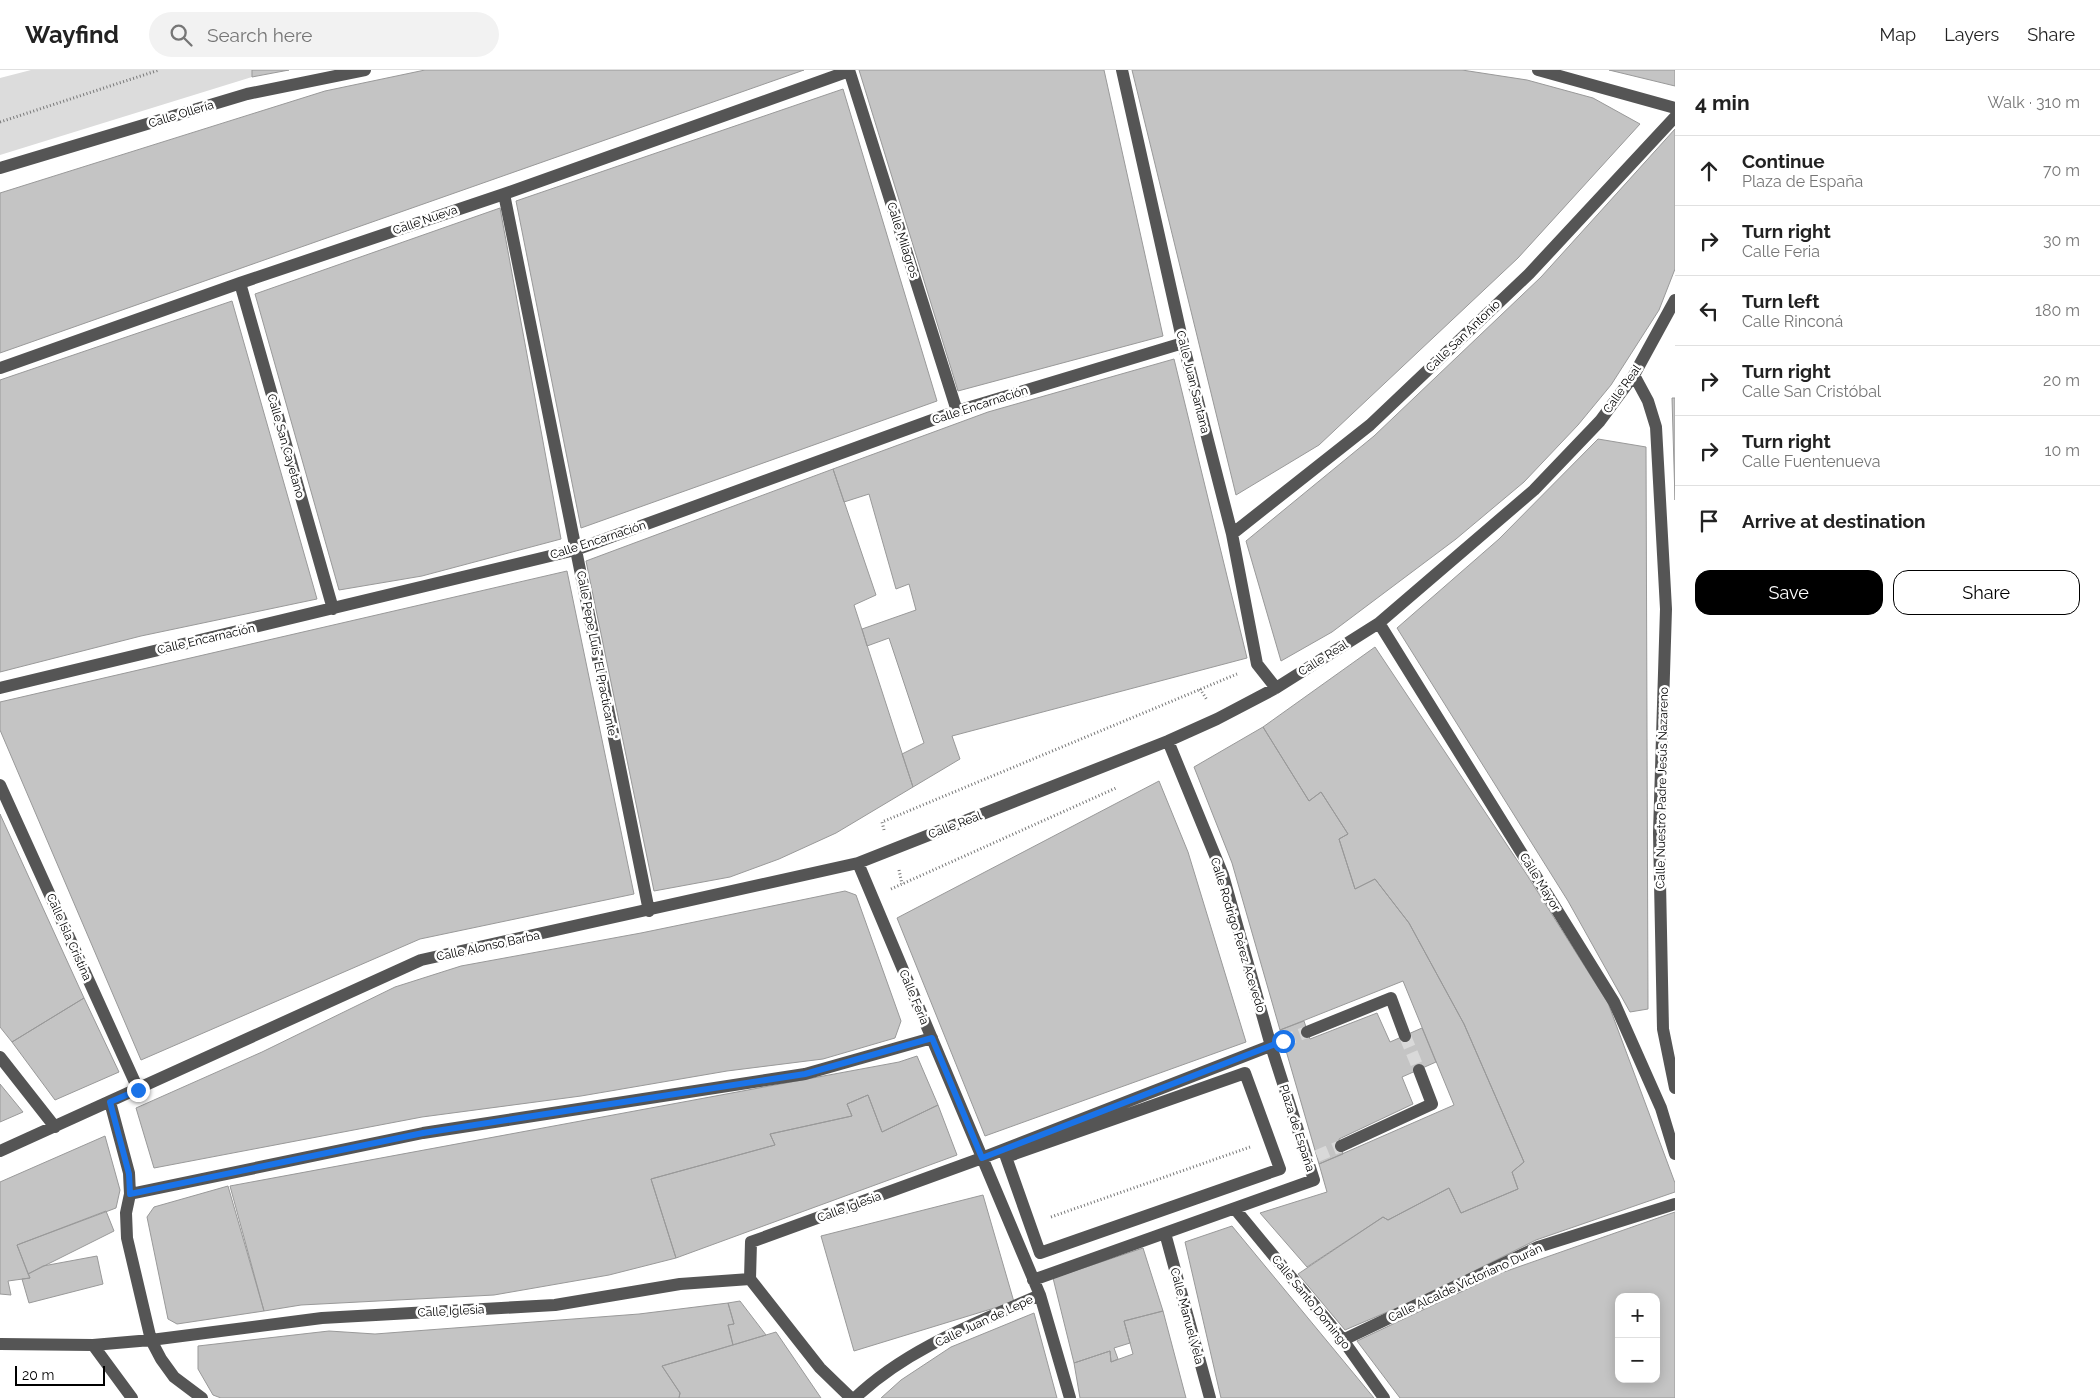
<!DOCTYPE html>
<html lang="en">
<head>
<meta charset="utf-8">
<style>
	:root { --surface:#fff; --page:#f2f2f2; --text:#222; --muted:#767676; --line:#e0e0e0; --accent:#000 }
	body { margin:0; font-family:Raleway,sans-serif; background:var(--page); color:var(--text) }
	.controls { position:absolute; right:15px; bottom:15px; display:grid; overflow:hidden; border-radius:10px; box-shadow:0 2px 12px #0003 }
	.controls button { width:45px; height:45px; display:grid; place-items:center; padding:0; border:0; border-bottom:1px solid var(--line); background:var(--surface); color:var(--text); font:25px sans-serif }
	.scale { position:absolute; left:15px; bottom:12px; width:90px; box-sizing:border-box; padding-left:5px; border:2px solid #000; border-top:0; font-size:14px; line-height:18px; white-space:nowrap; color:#000; -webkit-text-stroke:4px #fff; paint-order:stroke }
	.stop { position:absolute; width:15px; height:15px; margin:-11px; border:4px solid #1a73e8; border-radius:50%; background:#fff }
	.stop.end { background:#1a73e8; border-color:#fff; box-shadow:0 1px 5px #0008 }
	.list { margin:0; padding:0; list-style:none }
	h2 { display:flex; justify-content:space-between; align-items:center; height:65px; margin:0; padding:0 20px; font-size:21px }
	h2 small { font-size:16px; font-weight:400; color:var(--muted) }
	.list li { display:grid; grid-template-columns:32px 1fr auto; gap:15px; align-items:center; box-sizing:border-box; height:70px; padding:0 20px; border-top:1px solid var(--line) }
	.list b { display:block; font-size:19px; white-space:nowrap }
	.list p { margin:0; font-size:16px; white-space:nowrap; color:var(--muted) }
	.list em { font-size:16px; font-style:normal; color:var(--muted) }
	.actions { display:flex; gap:10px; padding:15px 20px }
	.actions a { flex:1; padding:11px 0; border:1px solid var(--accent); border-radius:15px; text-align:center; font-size:18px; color:var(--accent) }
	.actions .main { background:var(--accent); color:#fff }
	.icon { flex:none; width:28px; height:28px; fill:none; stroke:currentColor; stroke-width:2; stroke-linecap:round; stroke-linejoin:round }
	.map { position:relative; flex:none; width:1675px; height:1328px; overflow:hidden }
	header { display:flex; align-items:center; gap:30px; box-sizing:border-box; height:70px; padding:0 25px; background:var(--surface); border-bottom:1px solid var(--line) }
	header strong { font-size:24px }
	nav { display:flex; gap:28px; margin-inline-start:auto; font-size:18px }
	.search { width:350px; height:45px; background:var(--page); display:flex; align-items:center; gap:12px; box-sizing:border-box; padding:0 18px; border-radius:28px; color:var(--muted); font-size:19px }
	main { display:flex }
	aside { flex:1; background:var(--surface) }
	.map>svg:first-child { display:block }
	.green { fill:#dcdcdc }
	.building { fill:#c4c4c4; stroke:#999; fill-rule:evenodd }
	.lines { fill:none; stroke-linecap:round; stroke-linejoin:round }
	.minor-tunnel { stroke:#d9d9d9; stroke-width:12; stroke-dasharray:12 6; stroke-linecap:butt }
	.path { stroke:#777; stroke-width:3; stroke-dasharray:1 2.5; stroke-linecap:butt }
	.minor { stroke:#555; stroke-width:12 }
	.route { stroke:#1a73e8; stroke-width:6 }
	.labels { text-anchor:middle; stroke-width:5; stroke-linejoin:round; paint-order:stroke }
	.street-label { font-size:12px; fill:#000; stroke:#fff }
</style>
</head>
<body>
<header>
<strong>Wayfind</strong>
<div class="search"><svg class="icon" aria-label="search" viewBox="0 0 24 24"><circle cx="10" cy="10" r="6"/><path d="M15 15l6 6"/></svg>Search here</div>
<nav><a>Map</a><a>Layers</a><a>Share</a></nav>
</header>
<main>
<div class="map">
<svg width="1675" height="1328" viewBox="0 0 1675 1328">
	<rect width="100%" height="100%" fill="#fff"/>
	<!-- green -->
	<path class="green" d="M31,0H252V7L0,85V8Z"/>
	<!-- building -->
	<path class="building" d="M252,0H289L252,7Z
		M425,0H804L0,283V123L325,21Z
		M859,0H1104L1163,266L958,321Z
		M1132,0H1462L1527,10L1593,28L1640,54L1518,188L1319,375L1236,425Z
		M1609,0H1675V16Z
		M843,19L937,331L581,458L516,131Z
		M1675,59V199L1659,240L1611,315L1578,355L1524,412L1456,469L1332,562L1281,591L1246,471L1374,366L1541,207Z
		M500,138L561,469L422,506L339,520L255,224Z
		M232,231L317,529L141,566L0,602V310Z
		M1174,289L1247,588L952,666L960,689L913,717L902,684L924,673L889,568L867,576L862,559L916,540L909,514L896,519L869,424L844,432L833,399L988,342Z
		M1672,328H1675V430Z
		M1598,369L1646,377L1648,939L1630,942L1568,831L1397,558L1499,469Z
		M833,399L876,525L854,535L913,717L836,763L779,789L730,807L654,821L586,491Z
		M567,501L634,824L420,869L141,990L0,660V632Z
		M1375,577L1527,805L1608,933L1675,1113V1122L1536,1170L1420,1228L1345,1260L1298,1204L1383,1147L1388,1150L1449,1118L1461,1143L1518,1119L1512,1102L1524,1092L1464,954L1409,853L1375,809L1355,819L1339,769L1348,764L1321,722L1309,731L1263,657Z
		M1263,657L1309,731L1321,722L1348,764L1339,769L1355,819L1375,809L1409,853L1464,954L1524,1092L1512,1102L1518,1119L1461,1143L1449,1118L1388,1150L1383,1147L1307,1197L1260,1143L1327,1122L1319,1094L1454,1035L1403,911L1280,960L1232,793L1194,697Z
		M1159,711L1188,782L1246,972L985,1066L897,848Z
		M0,744L84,928L12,972L0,957Z
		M845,821L856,825L901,951L895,968L823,989L727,1001L581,1026L422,1047L154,1098L136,1038L262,982L395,917L461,896L641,863Z
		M84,928L119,1002L55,1030L12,972Z
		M1377,943L1390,972L1422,958L1436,992L1402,1007L1413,1034L1339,1069L1343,1084L1319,1094L1280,960L1304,951L1310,969Z
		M917,986L938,1035L882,1062L868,1025L847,1034L852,1046L770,1064L775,1075L651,1109L676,1188L609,1205L494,1225L301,1235L264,1241L230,1116L899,992Z
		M0,1014L23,1042L0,1052Z
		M868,1025L882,1062L938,1035L957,1085L676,1188L651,1109L775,1075L770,1064L852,1046L847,1034Z
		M105,1066L120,1120L116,1138L17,1175L30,1208L8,1211L11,1225L0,1224V1112Z
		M228,1116L264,1241L177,1254L168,1249L147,1147L154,1137Z
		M983,1125L1014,1232L854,1281L821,1166Z
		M106,1141L114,1161L28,1204L17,1175Z
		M1675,1142V1328H1400L1357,1271L1501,1203ZM1619,1227H1656V1309H1619Z
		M1232,1156L1374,1328H1221L1185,1172Z
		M1143,1178L1163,1241L1124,1251L1130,1273L1114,1278L1118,1289L1111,1292L1110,1281L1074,1293L1053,1208Z
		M97,1186L103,1214L29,1233L22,1209L30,1208L28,1204L43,1196Z
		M740,1231L766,1265L733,1275L728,1255L734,1254L728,1233Z
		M728,1233L734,1254L728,1255L733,1275L662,1296L680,1323L679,1328H221L213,1325L198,1299V1276L329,1261L375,1264L639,1244Z
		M1163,1241L1186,1328H1080L1074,1293L1110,1281L1111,1292L1133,1284L1124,1251Z
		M1034,1243L1057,1328H881L901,1310L951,1277Z
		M776,1262L821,1328H679L680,1323L662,1296Z"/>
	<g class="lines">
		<!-- minor-tunnel -->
		<path class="minor-tunnel" d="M1405,966L1419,1000
			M1283,971L1307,962
			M1317,1086L1341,1076"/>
		<!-- path -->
		<path class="path" d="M0,52L159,0
			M1200,619L1207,630
			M884,760L882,752L1237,604
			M899,800L902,814
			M891,819L1116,718
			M1051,1147L1250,1077"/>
		<!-- minor -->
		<path class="minor" d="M849,0L957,341
			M1122,0L1183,273L1232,464L1257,594L1276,618
			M1538,0L1675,38
			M0,98L247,24L365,0
			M504,124L649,841
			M240,213L333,539
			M0,298L240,213L504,124L849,1
			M1634,305L1648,331L1656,357L1666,539L1659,763L1663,959L1675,1018
			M1232,464L1370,355L1529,204L1675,47
			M1379,553L1614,932L1661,1038L1675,1084
			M0,618L575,480L957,341L1183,273
			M0,715L138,1019
			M858,793L1040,1225L1070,1328
			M1307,962L1391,928L1405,966
			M0,987L55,1057
			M1245,1003L1280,1099L1040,1183L1006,1087Z
			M110,1032L129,1103L130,1124L126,1143L127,1168L151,1270L161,1289L174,1307L202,1328
			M1341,1076L1432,1034L1419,1000
			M0,1081L421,890L858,793L1168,671L1217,649L1276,618L1379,553L1534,420L1600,351L1634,305L1675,230
			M130,1124L423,1063L805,1004L932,968
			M1235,1139L1343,1270L1384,1328
			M1165,1163L1210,1328
			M750,1209L751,1172L982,1088L1283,971
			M1033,1210L1314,1110L1271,976L1223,805L1168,671
			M1343,1270L1538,1177L1675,1134
			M0,1274L93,1275L151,1270L322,1248L555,1235L680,1214L750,1209L820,1298L851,1328
			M93,1275L132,1328
			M855,1328C906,1279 976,1253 1040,1225"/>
	</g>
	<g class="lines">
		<!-- route -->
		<path class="route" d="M138,1020L110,1032L129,1104L130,1124L423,1063L805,1004L932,968L982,1088L1283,971"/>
	</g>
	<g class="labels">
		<!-- street labels -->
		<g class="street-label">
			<text transform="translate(181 44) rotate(-17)" y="4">Calle Ollería</text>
			<text transform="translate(425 150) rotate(-19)" y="4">Calle Nueva</text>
			<text transform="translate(903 170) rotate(72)" y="4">Calle Milagros</text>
			<text transform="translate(1463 266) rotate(-44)" y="4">Calle San Antonio</text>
			<text transform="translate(1193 312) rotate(76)" y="4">Calle Juan Santana</text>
			<text transform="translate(1622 319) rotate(-55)" y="4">Calle Real</text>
			<text transform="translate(980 335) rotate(-18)" y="4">Calle Encarnación</text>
			<text transform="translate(286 376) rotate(74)" y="4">Calle San Cayetano</text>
			<text transform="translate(598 470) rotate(-18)" y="4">Calle Encarnación</text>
			<text transform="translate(206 569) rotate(-13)" y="4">Calle Encarnación</text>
			<text transform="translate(597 585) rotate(79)" y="4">Calle Pepe Luis "El Practicante"</text>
			<text transform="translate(1323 588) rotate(-32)" y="4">Calle Real</text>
			<text transform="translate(1662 718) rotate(-89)" y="4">Calle Nuestro Padre Jesús Nazareno</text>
			<text transform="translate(955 755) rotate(-21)" y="4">Calle Real</text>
			<text transform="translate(1540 812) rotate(58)" y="4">Calle Mayor</text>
			<text transform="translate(1238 865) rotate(73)" y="4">Calle Rodrigo Pérez Acevedo</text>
			<text transform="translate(69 867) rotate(66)" y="4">Calle Isla Cristina</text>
			<text transform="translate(488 876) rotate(-12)" y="4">Calle Alonso Barba</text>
			<text transform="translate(914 927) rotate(67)" y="4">Calle Feria</text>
			<text transform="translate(1297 1058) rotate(72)" y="4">Plaza de España</text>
			<text transform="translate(849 1137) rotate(-20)" y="4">Calle Iglesia</text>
			<text transform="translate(1465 1213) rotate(-25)" y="4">Calle Alcalde Victoriano Durán</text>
			<text transform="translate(1311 1232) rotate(51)" y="4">Calle Santo Domingo</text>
			<text transform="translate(451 1241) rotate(-3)" y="4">Calle Iglesia</text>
			<text transform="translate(1187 1246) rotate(75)" y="4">Calle Manuel Vela</text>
			<text transform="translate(984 1251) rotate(-25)" y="4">Calle Juan de Lepe</text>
		</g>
	</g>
</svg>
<div class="controls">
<button>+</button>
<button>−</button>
</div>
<div class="scale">20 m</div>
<div class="stop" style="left:1283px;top:971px"></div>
<div class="stop end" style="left:138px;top:1020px"></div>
</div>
<aside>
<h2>4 min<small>Walk · 310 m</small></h2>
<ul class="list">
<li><svg class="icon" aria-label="ahead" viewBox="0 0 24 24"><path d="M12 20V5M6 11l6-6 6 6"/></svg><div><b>Continue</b><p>Plaza de España</p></div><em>70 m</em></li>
<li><svg class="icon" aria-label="right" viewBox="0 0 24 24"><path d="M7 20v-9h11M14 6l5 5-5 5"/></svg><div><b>Turn right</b><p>Calle Feria</p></div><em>30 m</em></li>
<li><svg class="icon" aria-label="left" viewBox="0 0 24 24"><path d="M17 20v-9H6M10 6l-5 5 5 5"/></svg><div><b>Turn left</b><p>Calle Rinconá</p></div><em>180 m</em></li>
<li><svg class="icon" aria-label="right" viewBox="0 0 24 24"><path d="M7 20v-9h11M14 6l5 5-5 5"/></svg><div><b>Turn right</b><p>Calle San Cristóbal</p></div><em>20 m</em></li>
<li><svg class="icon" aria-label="right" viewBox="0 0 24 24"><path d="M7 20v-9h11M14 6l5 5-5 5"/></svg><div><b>Turn right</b><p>Calle Fuentenueva</p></div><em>10 m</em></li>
<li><svg class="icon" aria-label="arrive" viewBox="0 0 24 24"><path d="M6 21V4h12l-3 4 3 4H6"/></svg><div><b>Arrive at destination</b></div></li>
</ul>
<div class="actions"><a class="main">Save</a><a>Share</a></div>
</aside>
</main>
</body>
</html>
